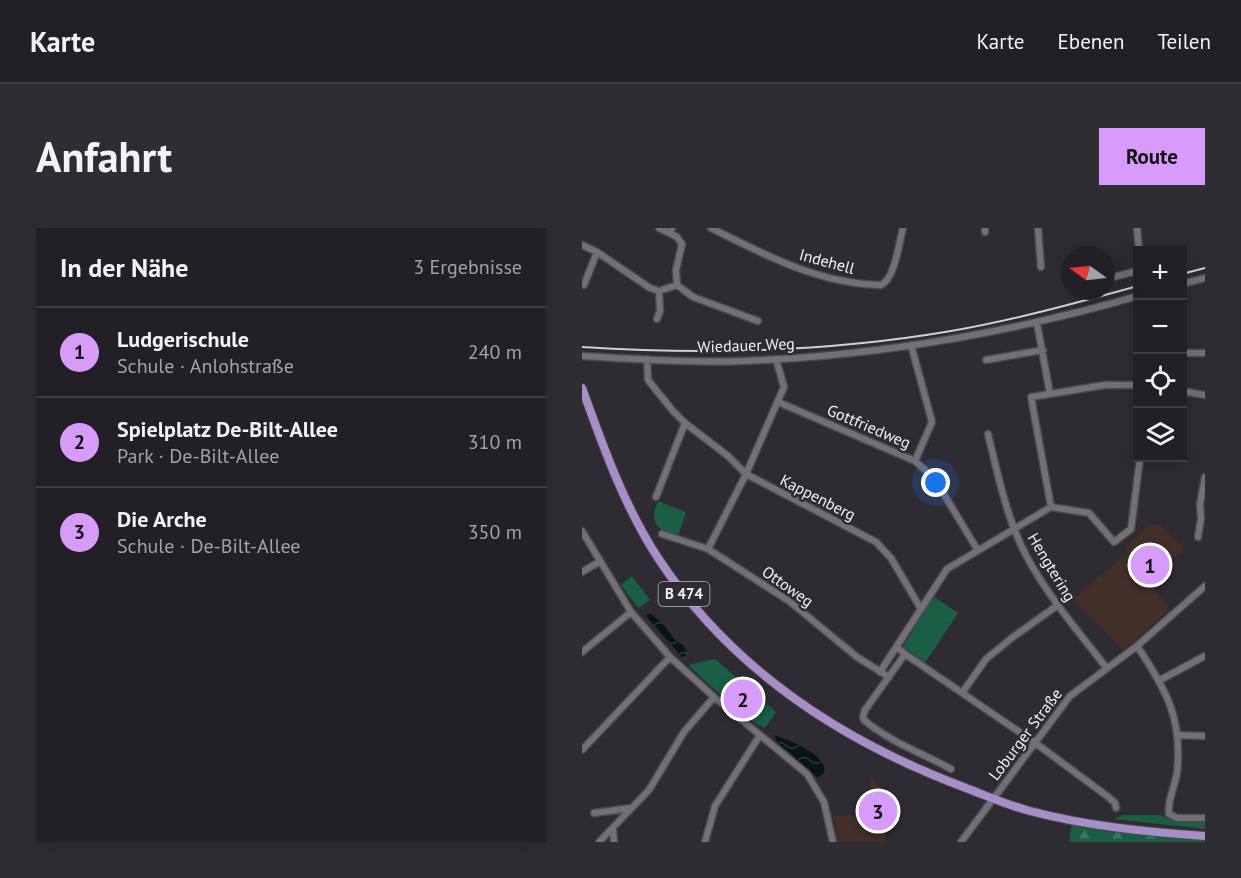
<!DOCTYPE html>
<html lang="de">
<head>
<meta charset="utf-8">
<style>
	:root { --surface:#222026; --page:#2e2d32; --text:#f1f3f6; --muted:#a2a3a7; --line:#3f3e43; --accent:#d79bf9 }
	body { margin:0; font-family:"PT Sans",sans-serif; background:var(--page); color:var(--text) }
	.controls { position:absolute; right:18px; top:18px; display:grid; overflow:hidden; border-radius:0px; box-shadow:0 6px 24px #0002 }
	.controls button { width:54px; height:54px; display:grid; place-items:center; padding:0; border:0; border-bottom:2px solid var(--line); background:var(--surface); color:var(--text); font:30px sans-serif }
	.compass { position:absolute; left:479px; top:18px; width:54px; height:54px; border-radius:50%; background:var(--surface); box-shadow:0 6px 24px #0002; rotate:285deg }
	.you { position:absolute; left:354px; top:255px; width:21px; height:21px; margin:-15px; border:4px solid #fff; border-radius:50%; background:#1a73e8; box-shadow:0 0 0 9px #1a73e833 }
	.badge { display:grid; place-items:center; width:39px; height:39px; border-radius:50%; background:var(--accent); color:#111; font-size:20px; font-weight:700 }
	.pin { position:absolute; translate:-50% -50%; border:3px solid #fff; box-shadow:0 2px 6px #0006 }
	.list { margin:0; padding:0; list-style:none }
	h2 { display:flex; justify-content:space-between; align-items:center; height:78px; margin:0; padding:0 24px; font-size:26px }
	h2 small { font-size:20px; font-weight:400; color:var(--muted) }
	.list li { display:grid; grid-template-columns:39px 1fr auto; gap:18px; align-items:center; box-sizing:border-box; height:90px; padding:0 24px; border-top:2px solid var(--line) }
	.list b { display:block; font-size:22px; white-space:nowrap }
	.list p { margin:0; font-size:20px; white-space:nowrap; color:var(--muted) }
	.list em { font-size:20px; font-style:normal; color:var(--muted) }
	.icon { flex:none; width:33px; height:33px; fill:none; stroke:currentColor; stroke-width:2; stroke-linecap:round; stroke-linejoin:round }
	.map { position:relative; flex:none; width:623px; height:614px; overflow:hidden; border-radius:0px }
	header { display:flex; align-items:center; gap:36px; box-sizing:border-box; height:84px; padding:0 30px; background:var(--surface); border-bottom:2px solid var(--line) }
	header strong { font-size:28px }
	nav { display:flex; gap:33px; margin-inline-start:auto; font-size:21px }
	.intro { display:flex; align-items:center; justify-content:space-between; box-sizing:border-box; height:144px; padding:0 36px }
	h1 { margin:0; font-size:42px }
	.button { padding:15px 27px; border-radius:0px; background:var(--accent); color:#111; font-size:21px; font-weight:700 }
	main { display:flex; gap:36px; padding:0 36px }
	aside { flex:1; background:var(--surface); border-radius:0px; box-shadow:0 6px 24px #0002 }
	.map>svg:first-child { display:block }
	.education { fill:#423028 }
	.green { fill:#1a5e43 }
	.forest { fill:url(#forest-firs) }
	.water { fill:url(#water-waves) }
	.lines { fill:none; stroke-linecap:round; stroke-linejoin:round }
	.minor-casing { stroke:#4b494e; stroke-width:9 }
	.major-casing { stroke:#4b494e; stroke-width:10 }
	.minor { stroke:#726f77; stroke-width:6 }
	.major { stroke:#a78ec6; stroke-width:8 }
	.rail { stroke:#d1cfd4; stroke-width:2 }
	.labels { text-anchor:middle; stroke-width:5; stroke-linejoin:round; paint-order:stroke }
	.shield { fill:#2e2b32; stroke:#b6b4ba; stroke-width:1.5 }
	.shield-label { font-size:15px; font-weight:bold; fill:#f1eff4 }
	.street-label { font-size:16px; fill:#f1eff4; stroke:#2e2b32 }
</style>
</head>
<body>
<header>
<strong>Karte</strong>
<nav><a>Karte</a><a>Ebenen</a><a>Teilen</a></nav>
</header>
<div class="intro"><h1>Anfahrt</h1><a class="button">Route</a></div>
<main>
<aside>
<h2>In der Nähe<small>3 Ergebnisse</small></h2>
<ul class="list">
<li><span class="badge">1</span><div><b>Ludgerischule</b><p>Schule · Anlohstraße</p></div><em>240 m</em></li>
<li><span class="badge">2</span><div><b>Spielplatz De-Bilt-Allee</b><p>Park · De-Bilt-Allee</p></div><em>310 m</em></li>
<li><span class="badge">3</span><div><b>Die Arche</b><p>Schule · De-Bilt-Allee</p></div><em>350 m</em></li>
</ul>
</aside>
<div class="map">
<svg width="623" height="614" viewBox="0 0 623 614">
	<defs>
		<pattern id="forest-firs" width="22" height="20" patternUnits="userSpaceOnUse" patternTransform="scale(1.5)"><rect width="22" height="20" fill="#1a5e43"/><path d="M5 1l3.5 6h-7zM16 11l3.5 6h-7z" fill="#3c755f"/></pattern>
		<pattern id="water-waves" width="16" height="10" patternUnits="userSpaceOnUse" patternTransform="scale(1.5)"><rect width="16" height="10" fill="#061516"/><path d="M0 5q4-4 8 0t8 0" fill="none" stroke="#2b3738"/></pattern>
	</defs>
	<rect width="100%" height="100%" fill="#2e2b32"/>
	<!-- education -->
	<path class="education" d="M578,296L602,321L565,353L588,381L541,422L491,371L545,325L543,319L565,298Z
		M289,547L301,564L307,579V591L303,614H257L251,588L284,587Z"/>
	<!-- green -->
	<path class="green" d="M76,273L104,284L96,308C76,302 66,296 76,273Z
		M50,348L68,372L56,380L39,357Z
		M351,368L376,385L343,435L321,419Z
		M133,431L194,484L183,500L173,495L133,462L106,437Z
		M541,587H577L592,593H623V601L532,591Z"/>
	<!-- forest -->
	<path class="forest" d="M490,595L623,612V614H487Z"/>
	<!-- water -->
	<path class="water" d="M66,385H68L83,398L92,411L102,418L105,424L103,428L100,429L64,388Z
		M192,507C207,512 253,529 240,549H235L195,514Z"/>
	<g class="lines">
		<!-- minor casing -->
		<g class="minor-casing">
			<path id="minor" d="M77,0L87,5
				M90,0L87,5L95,9L100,16L94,42L95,57L111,69L176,93
				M129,0C183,27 237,56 299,57C313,51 317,14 321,0
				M456,0L459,39
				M555,0L557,22
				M403,4V0
				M0,17L15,24
				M524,51L551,44L556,41
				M600,56L623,50
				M2,57L15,24L68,60L77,63L95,57
				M75,91L78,83L77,63
				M455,95L468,166
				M329,117L350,194L333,233
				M600,125H623
				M0,128C53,131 107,135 160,133C294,128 427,105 556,68
				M65,131L66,152L91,183L103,195L146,228L164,246L294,314L309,330L339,381
				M404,132L461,122
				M600,163L623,167
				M196,174L333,233L352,250L395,321
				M406,206C417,251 426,298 450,338C471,374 498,406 524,439
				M74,269L103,195
				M469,279L449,169L523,157H556
				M469,279L507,285L532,314L549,301L558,230
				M0,303L49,384L88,429L132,469L225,546L242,574L251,614
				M80,306L126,321L207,373L275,429L307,449
				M616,309L619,291L618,276L623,249
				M126,321L164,246L202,159L194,131
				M0,344L17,334
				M555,418C584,461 601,491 595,545C593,559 585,572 587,586L595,590H623
				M315,419L323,426L283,482L281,489L282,492C308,514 340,525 369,541
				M0,424L49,384
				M323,426L452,514L525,568L533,575L534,580
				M298,444L365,341L469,279
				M578,452L623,428
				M380,465L404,431L431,409L476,377
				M595,507L623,508
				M0,522L88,429
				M12,585L49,580
				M31,600L32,614
				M17,614L67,562L102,504L132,469
				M123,614L133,578L178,507
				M379,614L488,468L555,418L623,358"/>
		</g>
		<!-- major casing -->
		<g class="major-casing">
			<path id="major" d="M0,160C21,218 42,278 76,330C149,441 261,514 384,560C405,568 425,577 448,583C505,598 564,604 623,608"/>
		</g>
		<!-- minor -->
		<use href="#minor" class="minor"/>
		<!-- major -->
		<use href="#major" class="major"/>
		<!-- rail -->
		<path class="rail" d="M600,46L623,40
			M0,119C124,127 246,124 369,103C432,92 494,75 556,58"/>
	</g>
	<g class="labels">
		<!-- shield labels -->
		<rect class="shield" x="76.5" y="354" width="51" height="24" rx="4.5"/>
		<g class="shield-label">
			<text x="102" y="371">B 474</text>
		</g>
		<!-- street labels -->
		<g class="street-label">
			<text transform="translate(245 33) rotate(15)" y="6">Indehell</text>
			<text transform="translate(164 117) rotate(-2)" y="6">Wiedauer Weg</text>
			<text transform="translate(287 198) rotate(23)" y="6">Gottfriedweg</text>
			<text transform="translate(236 269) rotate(27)" y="6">Kappenberg</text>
			<text transform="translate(470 339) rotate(59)" y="6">Hengtering</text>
			<text transform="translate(206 358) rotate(35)" y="6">Ottoweg</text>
			<text transform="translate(443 506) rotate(-53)" y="6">Loburger Straße</text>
		</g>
	</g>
</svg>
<div class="controls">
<button>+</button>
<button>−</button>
<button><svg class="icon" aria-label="locate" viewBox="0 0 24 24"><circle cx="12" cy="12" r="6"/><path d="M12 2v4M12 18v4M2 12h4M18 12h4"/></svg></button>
<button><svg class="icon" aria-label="layers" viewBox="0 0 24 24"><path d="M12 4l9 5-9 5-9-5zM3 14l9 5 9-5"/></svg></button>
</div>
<svg class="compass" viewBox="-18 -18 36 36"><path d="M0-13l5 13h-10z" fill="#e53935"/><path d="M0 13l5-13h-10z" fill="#a2a3a7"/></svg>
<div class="you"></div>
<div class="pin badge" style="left:568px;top:337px">1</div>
<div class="pin badge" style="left:161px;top:471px">2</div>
<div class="pin badge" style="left:296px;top:583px">3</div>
</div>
</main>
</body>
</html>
